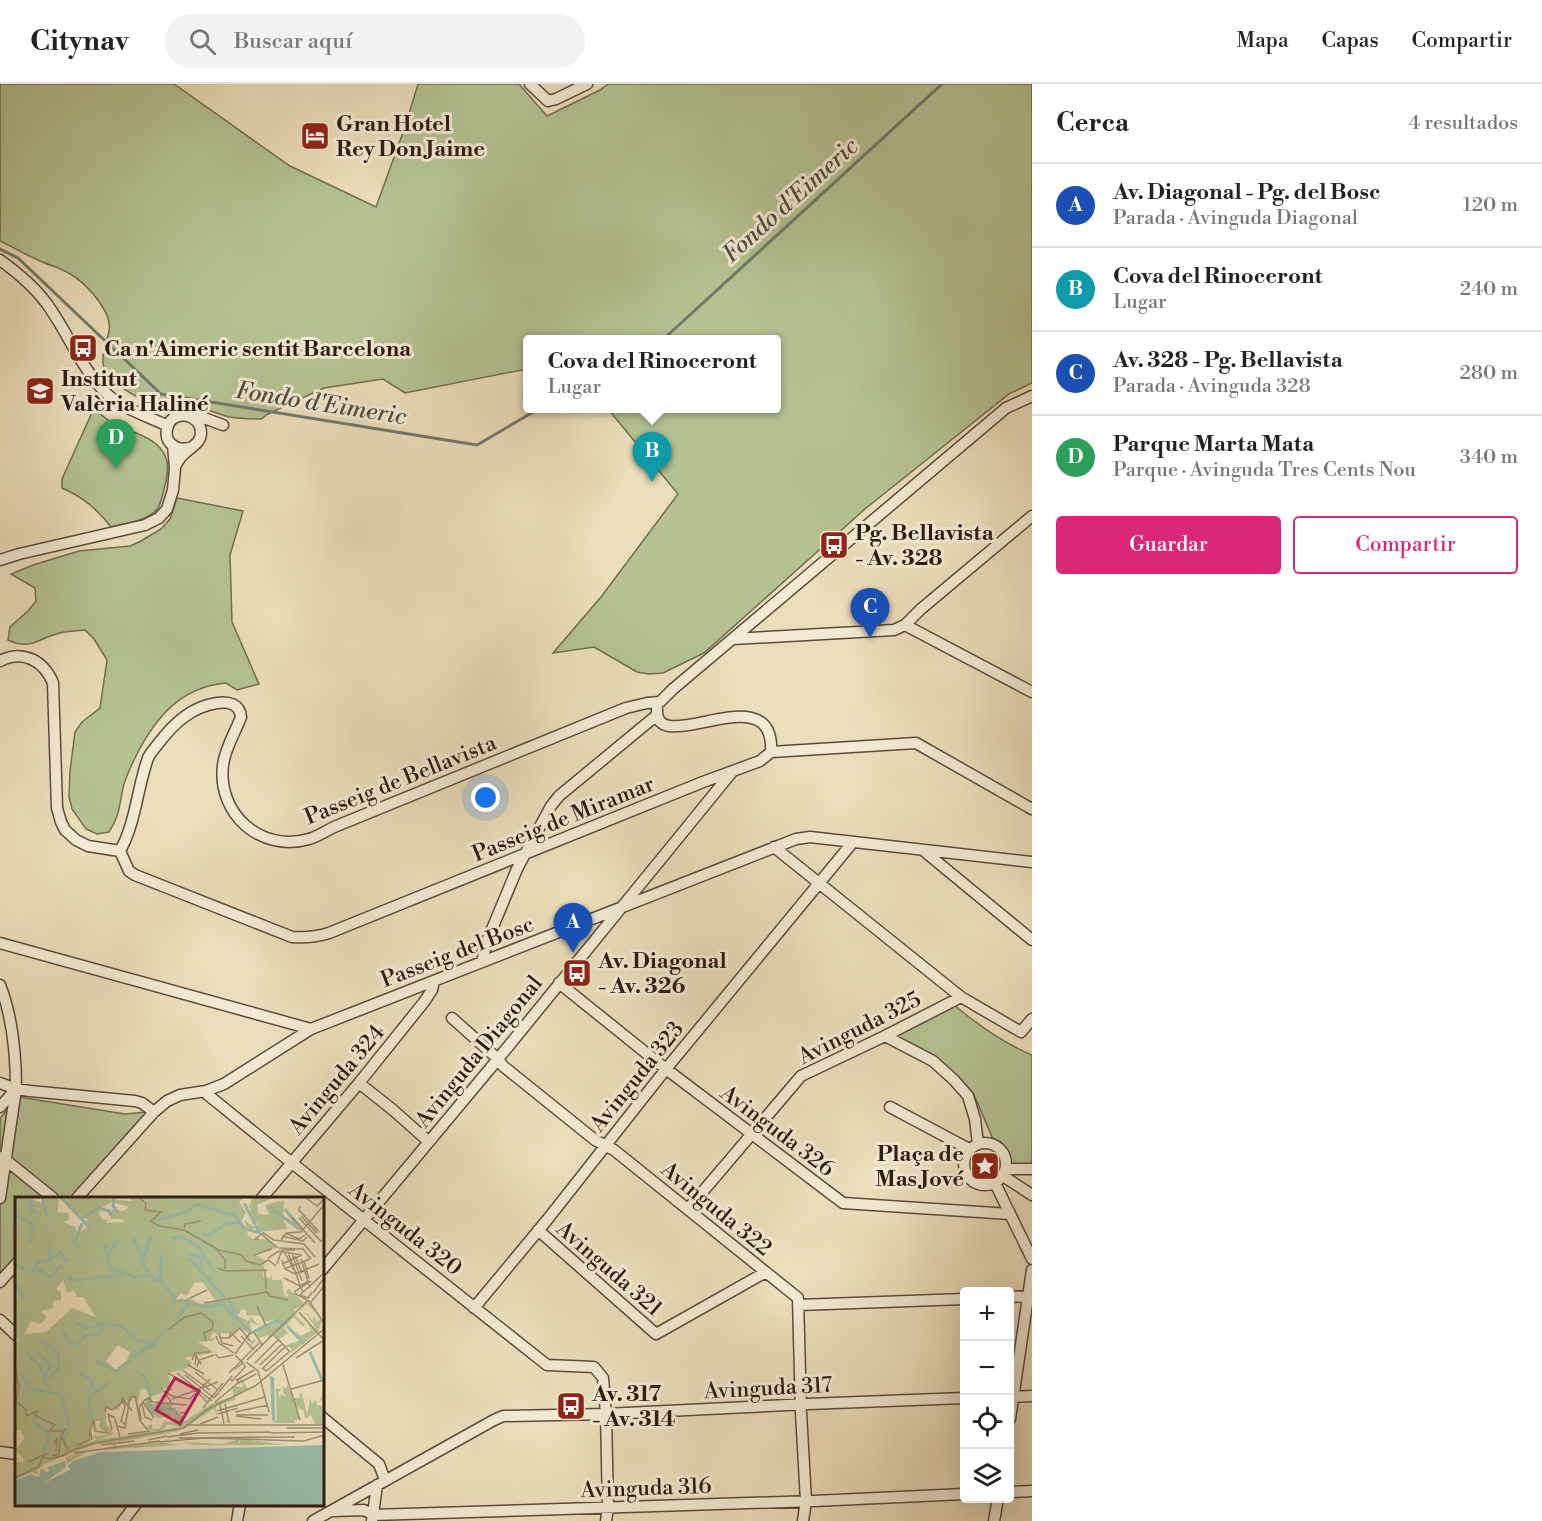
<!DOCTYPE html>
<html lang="es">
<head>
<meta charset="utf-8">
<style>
	:root { --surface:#fff; --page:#f2f2f2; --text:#222; --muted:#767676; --line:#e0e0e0; --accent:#db2777 }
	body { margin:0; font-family:"Libre Bodoni",serif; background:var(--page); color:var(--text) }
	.controls { position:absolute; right:18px; bottom:18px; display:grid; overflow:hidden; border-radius:6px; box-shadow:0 6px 24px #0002 }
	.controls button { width:54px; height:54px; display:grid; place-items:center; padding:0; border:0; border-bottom:2px solid var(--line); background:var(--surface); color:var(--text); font:30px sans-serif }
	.you { position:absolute; left:486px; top:714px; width:21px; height:21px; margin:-15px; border:4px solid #fff; border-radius:50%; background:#1a73e8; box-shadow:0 0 0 9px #1a73e833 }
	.badge { display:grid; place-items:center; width:39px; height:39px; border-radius:50%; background:var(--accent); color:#fff; font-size:20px; font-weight:700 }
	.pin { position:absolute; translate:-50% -50px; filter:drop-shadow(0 2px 3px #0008) }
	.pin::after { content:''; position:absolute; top:32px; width:21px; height:18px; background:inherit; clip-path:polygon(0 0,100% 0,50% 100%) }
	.popup { position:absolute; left:523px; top:251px; width:258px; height:78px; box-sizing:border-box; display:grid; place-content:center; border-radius:6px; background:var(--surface); filter:drop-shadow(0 2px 4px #0005); font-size:20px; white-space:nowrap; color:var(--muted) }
	.popup b { font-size:22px; color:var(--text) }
	.popup::after { content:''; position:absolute; left:50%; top:100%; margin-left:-12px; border:12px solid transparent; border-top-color:var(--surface) }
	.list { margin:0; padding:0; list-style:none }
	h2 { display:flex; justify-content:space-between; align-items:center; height:78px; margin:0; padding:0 24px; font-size:26px }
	h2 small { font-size:20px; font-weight:400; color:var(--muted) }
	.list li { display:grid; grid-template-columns:39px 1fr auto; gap:18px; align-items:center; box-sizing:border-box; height:84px; padding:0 24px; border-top:2px solid var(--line) }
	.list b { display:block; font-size:22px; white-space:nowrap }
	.list p { margin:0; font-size:20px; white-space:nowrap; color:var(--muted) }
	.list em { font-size:20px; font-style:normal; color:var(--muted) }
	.actions { display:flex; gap:12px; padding:18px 24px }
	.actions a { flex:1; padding:14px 0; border:2px solid var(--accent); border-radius:6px; text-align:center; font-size:21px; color:var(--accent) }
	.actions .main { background:var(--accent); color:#fff }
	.icon { flex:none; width:33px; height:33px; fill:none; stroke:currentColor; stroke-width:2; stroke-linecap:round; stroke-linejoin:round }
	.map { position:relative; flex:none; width:1032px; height:1437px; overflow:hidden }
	header { display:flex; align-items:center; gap:36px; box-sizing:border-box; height:84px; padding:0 30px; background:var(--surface); border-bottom:2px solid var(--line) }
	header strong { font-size:28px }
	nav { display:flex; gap:33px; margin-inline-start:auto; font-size:21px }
	.search { width:420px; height:54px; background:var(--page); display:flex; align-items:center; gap:15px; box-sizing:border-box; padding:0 21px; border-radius:33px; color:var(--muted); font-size:22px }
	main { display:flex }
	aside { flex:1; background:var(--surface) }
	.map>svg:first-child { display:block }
	.green { fill:#b4c292; stroke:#716e52; stroke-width:1.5 }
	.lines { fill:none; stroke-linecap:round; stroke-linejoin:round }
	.stream { stroke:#6e7b6e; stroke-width:3 }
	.minor-casing { stroke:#5d4b3c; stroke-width:13 }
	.minor { stroke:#f2ead2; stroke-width:10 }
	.labels { text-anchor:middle; stroke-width:6; stroke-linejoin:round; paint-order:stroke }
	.poi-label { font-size:22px; font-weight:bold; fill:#2e1a12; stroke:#f2ead2; text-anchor:start }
	.street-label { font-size:22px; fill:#2e1a12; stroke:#f2ead2 }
	.water-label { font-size:24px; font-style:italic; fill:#4e4b40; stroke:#f2ead2 }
	.inset-river { fill:none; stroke:#99bcac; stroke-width:3 }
	.inset-road { fill:none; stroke:#9f9077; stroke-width:1.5 }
	.view { fill:#c2185b; fill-opacity:0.15; stroke:#c2185b; stroke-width:3 }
	.inset-edge { fill:none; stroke:#2e1a12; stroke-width:3 }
</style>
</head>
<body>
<header>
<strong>Citynav</strong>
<div class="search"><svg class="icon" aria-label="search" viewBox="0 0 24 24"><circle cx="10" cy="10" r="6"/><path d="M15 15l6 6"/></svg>Buscar aquí</div>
<nav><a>Mapa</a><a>Capas</a><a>Compartir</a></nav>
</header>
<main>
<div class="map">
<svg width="1032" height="1437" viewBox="0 0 1032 1437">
	<rect width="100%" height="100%" fill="#ebdeba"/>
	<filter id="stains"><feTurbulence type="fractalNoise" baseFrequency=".00333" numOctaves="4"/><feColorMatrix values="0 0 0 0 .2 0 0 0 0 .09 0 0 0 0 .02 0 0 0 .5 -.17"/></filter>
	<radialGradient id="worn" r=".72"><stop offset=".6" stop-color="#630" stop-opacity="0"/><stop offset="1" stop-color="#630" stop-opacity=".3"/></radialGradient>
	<!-- green -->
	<path class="green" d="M0,0H174L290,82L376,123L405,43L418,0H519L547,32L600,6L608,0H1032V299L1009,310L865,425L704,569L663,589L649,590L637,588L594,563L553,569L601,513L678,410L608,325L777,324V255H528L527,285L405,309L383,295L324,304L293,318L266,331L262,335C252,335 240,335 230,333C217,330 204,324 191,320C181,318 170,321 159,320C142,318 105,298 103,279C101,256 119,248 102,222C91,205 76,191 58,184C54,182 49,181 45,179C29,173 15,164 0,157Z
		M94,324C101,331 108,337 117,341C134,349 159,354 166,374C170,383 166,397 164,406C162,412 161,419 158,424C150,436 124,440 111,443C97,425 83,413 62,404V395Z
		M177,414L243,427L230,471L232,538L259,600L237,606L226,599C181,603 156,633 137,670C132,680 127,690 124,700C119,719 121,730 109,748L97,750L86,745L72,725L69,713L70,687L75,648L82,638L100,624L107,576L94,555L85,546C76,547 68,547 60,549C38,554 31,567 8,556L10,543L28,527L36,517L35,504L11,490L33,481L79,467L130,462L141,457L161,445L170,435Z
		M954,921C978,941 1003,959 1032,971V1090L1005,1089L1007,1070L993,1055L974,1011L954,991L895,952Z
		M19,1013L125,1030L147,1028L70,1114H16V1175L0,1193V1034Z"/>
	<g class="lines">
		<!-- stream -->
		<path class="stream" d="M0,165L18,174L161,310L477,361L540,324
			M660,255L668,251L942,0"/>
		<!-- minor casing -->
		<g class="minor-casing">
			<path id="minor" d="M530,0L548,17L556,15L587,0
				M0,176C18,189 34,202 47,220C68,249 81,284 106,309C122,325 148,332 168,342
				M193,332L196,331L223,341
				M176,381C178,377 180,373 184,370C191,363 201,359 201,349C201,328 170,325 167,345C164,361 179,368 192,363
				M0,476L19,470L145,441L159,434L167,425L173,406L175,384L173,361
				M905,541L1032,608
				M733,555L894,546L905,541L921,525L1032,432
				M0,577C23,565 44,577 53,599L57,724L61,738L65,746L76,756L88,762L120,767
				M657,625C654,677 775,588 771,668
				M774,763L961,913L1021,948L1032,935
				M120,767C136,738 137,705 148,674C150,669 155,664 158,660C174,639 191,623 217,619C228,617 240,620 241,633C235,649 225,664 223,681C217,730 261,769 309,755C317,753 326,747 334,743L626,624L647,619L660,618L673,605L1006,324L1032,312
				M120,767L129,787L135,791L292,853C306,854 316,853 329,849L703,698L760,677L771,668L916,659L1032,725
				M924,767L1032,856
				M0,859L311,945
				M482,878L487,857L517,785L551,722L559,712L657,631
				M559,899L666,985L843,1119L1010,1130
				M0,901C13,934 16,970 16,1005L0,1114
				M452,934L498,975L503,982L595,1056L614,1066L798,1214L801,1328L806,1417L803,1437
				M885,952L933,977L954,996L968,1012L975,1035L978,1060
				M0,999L16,1005L30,1007L135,1017L142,1019L154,1028
				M359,999L393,1026L429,1058
				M206,1007L208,1011L292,1079L547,1281L594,1283L603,1294L606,1330L608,1424L606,1437
				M0,1023L16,1005
				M890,1023L969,1065
				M964 1080a21 21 0 1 1 42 0a21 21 0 1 1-42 0Z
				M2,1073L53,1114
				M1006,1085H1032
				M1003,1092L1032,1111
				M995,1099L1032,1175
				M77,1114L154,1028L167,1017L180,1011L206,1007L224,1000L311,945L796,755L810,753L1032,778
				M262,1114L359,999L424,918L432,906L434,897
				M688,1125L801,992L885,952L961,913
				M538,1146L656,1250L766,1188
				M322,1186L498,975L732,688
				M0,1198L16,1180
				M1010,1213L1028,1212
				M799,1221L964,1215
				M474,1224L547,1136L666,985L853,758
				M0,1236L16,1251
				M1010,1313L1032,1312
				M322,1333L379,1380L385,1396
				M1010,1335L1032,1186
				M0,1368L16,1370
				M1010,1408L1032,1407
				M334,1427L364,1426L373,1431L814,1417L964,1410
				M123,1437L136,1420
				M237,1437L240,1420
				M313,1437L494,1336L503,1332L606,1330L808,1320L964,1314
				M372,1437L377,1401
				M994,1437L998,1414"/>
		</g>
		<!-- minor -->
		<use href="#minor" class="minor"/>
	</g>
	<!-- icons -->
	<defs>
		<g id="hotel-square" transform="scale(1.5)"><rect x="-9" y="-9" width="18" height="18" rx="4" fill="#8f2418" stroke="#f2ead2"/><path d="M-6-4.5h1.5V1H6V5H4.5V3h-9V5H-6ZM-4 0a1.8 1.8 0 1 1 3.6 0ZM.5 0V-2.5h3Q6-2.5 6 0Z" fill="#fff"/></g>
		<g id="bus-square" transform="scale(1.5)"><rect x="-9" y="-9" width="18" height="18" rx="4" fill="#8f2418" stroke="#f2ead2"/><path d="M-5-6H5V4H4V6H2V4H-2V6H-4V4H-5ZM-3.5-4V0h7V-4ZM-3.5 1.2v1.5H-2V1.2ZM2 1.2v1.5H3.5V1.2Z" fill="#fff"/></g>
		<g id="school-square" transform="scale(1.5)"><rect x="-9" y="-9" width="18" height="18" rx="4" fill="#8f2418" stroke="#f2ead2"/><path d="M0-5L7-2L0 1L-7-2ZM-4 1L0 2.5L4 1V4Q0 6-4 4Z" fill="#fff"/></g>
		<g id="sight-square" transform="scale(1.5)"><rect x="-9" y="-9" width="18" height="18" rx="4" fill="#8f2418" stroke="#f2ead2"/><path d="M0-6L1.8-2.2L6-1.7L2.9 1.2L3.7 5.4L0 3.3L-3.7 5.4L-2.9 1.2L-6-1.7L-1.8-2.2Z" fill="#fff"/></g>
	</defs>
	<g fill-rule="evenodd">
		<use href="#hotel-square" x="315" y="52"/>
		<use href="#bus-square" x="83" y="264"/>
		<use href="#school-square" x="40" y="307"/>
		<use href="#bus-square" x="834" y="461"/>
		<use href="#bus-square" x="577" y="889"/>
		<use href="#sight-square" x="985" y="1082"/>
		<use href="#bus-square" x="571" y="1322"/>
	</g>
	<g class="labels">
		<!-- poi labels -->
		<g class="poi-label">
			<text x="336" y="47">Gran Hotel<tspan x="336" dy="25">Rey Don Jaime</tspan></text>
			<text x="104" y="272">Ca n'Aimeric sentit Barcelona</text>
			<text x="61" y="302">Institut<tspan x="61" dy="25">Valèria Haliné</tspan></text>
			<text x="855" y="456">Pg. Bellavista<tspan x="855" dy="25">- Av. 328</tspan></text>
			<text x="598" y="884">Av. Diagonal<tspan x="598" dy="25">- Av. 326</tspan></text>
			<text x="964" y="1077" text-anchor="end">Plaça de<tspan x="964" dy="25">Mas Jové</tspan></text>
			<text x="592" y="1317">Av. 317<tspan x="592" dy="25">- Av. 314</tspan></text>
		</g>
		<!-- street labels -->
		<g class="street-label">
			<text transform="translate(400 695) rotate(-22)" y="8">Passeig de Bellavista</text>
			<text transform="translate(563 734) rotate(-22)" y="8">Passeig de Miramar</text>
			<text transform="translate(457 867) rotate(-21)" y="8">Passeig del Bosc</text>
			<text transform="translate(859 943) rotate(-27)" y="8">Avinguda 325</text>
			<text transform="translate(478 967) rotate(-51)" y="8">Avinguda Diagonal</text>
			<text transform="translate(636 992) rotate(-51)" y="8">Avinguda 323</text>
			<text transform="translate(336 995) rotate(-50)" y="8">Avinguda 324</text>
			<text transform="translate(778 1046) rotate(37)" y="8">Avinguda 326</text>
			<text transform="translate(717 1124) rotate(39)" y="8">Avinguda 322</text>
			<text transform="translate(406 1144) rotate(38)" y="8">Avinguda 320</text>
			<text transform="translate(610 1184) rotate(41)" y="8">Avinguda 321</text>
			<text transform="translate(768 1303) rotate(-3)" y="8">Avinguda 317</text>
			<text transform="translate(646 1403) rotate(-2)" y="8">Avinguda 316</text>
		</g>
		<!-- water labels -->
		<g class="water-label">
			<text transform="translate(790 116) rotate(-42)" y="8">Fondo d'Eimeric</text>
			<text transform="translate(321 319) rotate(9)" y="8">Fondo d'Eimeric</text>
		</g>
	</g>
	<!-- overview -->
	<g transform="translate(15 1113)">
		<rect width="309" height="309" fill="#ebdeba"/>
		<path d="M0,0H15L17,9L19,3L27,6L28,0H43V15L53,16L54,22L49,25L60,30L62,35L73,31L69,27L73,22L53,11L51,0L116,4L115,0H230L224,5L231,16L226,24L232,31L229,23L241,31L232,34L233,38L239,43L252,42L262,51L238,57L250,63L248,80L255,81L257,77V83H267L269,99L274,100L271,94L274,92L290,107L294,104L300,113L302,117L292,107L284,115L288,108L280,112L279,117L283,115L280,119L291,128L287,129L279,120L272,128L279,133L271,128L269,131L273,136L264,142L259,136L253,142V138L244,141L241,135L235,136V144L241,143L236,149L233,136L225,131L218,137L204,136L202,139L200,135L196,138V142L201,140L198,144L183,145L199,155L170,161L177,166L172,171L153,176L157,194L146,190L147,196L137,199L136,207L158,205L156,213L166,218L168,225L198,206L219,199L217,189L227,190L228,186L222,183L226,181L233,192L220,200V203L201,209L202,219L199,212L163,234L99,246L102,249L147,245L163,248L73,254L52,267L51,260L63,256L99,249L94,246L78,248L31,266L22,273L24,278L17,275L0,283V266L11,264L0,253L10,241L5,233L0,234V147L4,142L0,141ZM96,5L114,10L108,14L96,13V22H108L109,25L91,26L94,22L88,23L84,17L86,11ZM48,83L52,96L59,93L62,100H68L81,120L57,111L31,135L10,137L16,124L26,127L32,120L26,114L38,111V104L46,103V95L41,92ZM187,85L201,104L187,108L172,100L170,104L168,101L160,103L166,96L172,99L179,86ZM227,112L232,114L231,118L246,119L249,125L261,123L236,134L235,125L244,129L236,120L233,124L223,119ZM103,148L115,155L110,168L101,173L91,164ZM130,191L135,197L130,206L137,217L143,221L158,219L162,226L149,224L144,232H137V227L132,229L136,234L148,233L153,227L165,230L83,243L99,237L91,228V211L103,213L109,201L113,206L120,201L122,211L125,193ZM80,224H85L84,230L94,238L79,239L82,243L62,248L73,243V237L77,242L75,229ZM238,0H260L242,8L244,17L249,18L254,17L250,8L269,3L268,21L272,32L243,35V27L238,23L234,9ZM292,116L298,124V119L302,125L305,122L307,124L303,135L276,156V151L269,149L286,143L280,134L286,139L297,133L293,127L301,132L292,117L289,119ZM272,187L279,201H285L284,197L287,196L292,218L295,201L297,207L301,202L302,208L308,209V203L304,205L308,196L309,227H300L296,218L290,222L289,214L281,209L285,222L279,223L281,226H258L262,224L261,191L267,193L263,195L265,202L266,197L270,200L267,189L271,192ZM224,242V247L226,242L271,248H180L167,245L209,247Z" fill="#b4c292" fill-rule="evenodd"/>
		<path d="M255,179L259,180L260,225L257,223ZM309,248V309H0V284L16,277L24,280L26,271L31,275L27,277L35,274L32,271L38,268L40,273L39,268L50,264L51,270L29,286L55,273L53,269L58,264L86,255Z" fill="#99bcac"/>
		<path class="inset-river" d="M17,0V14L24,17M27,0L32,20M46,0L75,31M99,0L98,9L104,16M229,6L244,35M254,10L286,33M270,12L282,27M0,18L18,27L15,46M66,22L84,11L94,14L96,19M140,24L174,14L181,7L220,19L230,32L246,36M187,38H195L212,26H224M119,41L128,64M156,41L166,39L184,50L199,75M90,48L95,71L121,80L136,78L142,84L146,82L149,89M64,52L60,45L67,26M174,57L186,61V71M93,59L103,43M174,61L210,101M36,63L45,55L52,65M0,67L12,74H26L36,81L45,69M19,74L22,65L36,64L33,49M134,77L127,65L136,40M52,79L61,83L109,78M145,81L147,58M0,84L9,102M149,90L160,99L159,104H176M214,102L224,125M161,124L174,106L194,110L206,106L236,135M62,126L75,132L89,126L107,129L121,143L134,145L135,151L148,135M272,129L289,147M47,133L57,148L63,149L69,139L85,137L88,127M240,134L263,123L271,128M25,143L43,156L44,172L34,181M22,154L35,168L29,185M295,155L307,183M11,156L25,169L33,192M81,164L101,174L133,149M121,173L131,182L135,199M6,177L14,191L46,198L55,231L49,242M65,177L77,183V193M133,204L138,214L159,212L168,224M20,218L19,225L35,237L28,256M78,223L73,201L94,185"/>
		<path class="inset-road" d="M123,0L131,6L130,13L146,15L136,24L144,29L169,33L204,53L227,58L231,64L245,68L253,63L261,69M290,0L302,9L309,2M285,9L284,13L304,35M286,19L302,36M277,20L300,46M284,21L307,45M169,31L170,27L186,24M271,36L284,42L290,38M246,37L263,51M267,39L288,44L292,40M244,42H240L248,36L259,43L289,47L300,60M266,43L271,36L286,35L309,8M264,51L288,52L296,62M202,53L210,63V72M273,55L288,96M270,56L279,73M277,57L287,84M239,58L257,52M280,59L287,76M253,61L264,54L287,58M286,62L295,91M267,63L270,72L280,77L304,67M289,64L294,82M262,67L267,53H280M267,67L287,58M202,71L210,74L252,73M271,71L295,62M250,74L251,92M269,81L285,89L292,85M251,94L255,99L273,103M279,95L296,84M297,95L293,101L285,98L309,76M279,96L294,104L309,126M298,96L309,81M175,101L192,93M296,105L309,89M189,106L252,95M242,109L251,129M284,115L309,143M186,116L198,125L197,132L189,136L191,144M154,132L170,120L187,116M204,136L207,146L218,149M259,138L275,155M201,139L204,146L219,156M226,139L239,153M214,140L216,136L226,146M204,141H214L225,131L235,144M200,157L204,161L218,158M220,157L234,137L239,135L247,148M281,161L309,143M177,163L180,156L195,155M232,163L292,104M231,165L243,174L254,215M240,166L264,142M173,168L189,177M180,168L181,159L186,167M245,168L267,147M268,168L285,223M182,170L184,163L199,158M247,171L251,174L274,155M248,171L270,150M0,172L4,189L1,204L11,213V219L22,214L21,219L40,228L34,234H49M220,172L228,166L220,158M167,173L195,193M180,175L203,193M153,176L176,190M162,176L197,204M214,176L244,146M170,178L199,201M215,182L217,184L230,170L229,167M221,182L224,186L241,177M222,183L239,173M146,190L156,205M276,192L309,183M180,193L193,206M149,194L157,199L175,202L195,182M120,199L125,224L133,233M199,201L217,179M157,202L203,185M128,204L134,201L137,205L172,208M128,205L139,221M200,205L223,186M106,206L108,202L117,214M127,207L130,220L137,223M210,207L214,226M205,208L209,227M110,209L106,224L110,227M188,211L208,186M202,214L250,200M90,215L91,210L97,213L108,205L110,209M220,215L253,208M165,216H172L180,201M203,217L223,211M221,218H253M221,219L246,222M100,222L105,240M126,223L124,210L128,205M185,227L203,220M170,228H309M102,229L110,231L115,200L120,199M50,231L45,243L48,241L52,253M272,231H309M97,233L93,217L100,221M183,236L256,235M256,236L309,235M113,237L135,234M165,237L183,233M152,240L183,236M164,241L280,240M77,243L75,233L79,223L80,234L93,236M133,243L152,239M289,244L309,238M144,245L189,241L289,244M39,247L42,241L41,255M63,248L74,243L75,234M86,248L120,244M50,256L80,246L169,231L193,212L240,189L309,132M59,256L145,244M37,259L44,257L45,244M13,265L33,256M0,281L23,270L28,260L36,262L53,257"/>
		<path class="view" d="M160,181L184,194L165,227L141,213Z"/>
		<rect width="309" height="309" class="inset-edge"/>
	</g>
	<rect width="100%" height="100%" filter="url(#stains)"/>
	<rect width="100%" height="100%" fill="url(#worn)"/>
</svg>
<div class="controls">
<button>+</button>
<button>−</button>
<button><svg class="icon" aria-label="locate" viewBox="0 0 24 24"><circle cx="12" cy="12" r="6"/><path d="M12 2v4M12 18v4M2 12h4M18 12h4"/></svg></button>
<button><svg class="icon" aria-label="layers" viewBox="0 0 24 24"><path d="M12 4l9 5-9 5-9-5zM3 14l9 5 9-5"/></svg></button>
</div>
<div class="you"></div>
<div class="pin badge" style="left:573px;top:869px;background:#1a4fb4">A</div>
<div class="pin badge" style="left:652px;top:398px;background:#0f9aa8">B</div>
<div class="popup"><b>Cova del Rinoceront</b>Lugar</div>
<div class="pin badge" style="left:870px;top:554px;background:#1a4fb4">C</div>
<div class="pin badge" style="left:116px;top:385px;background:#2e9e5b">D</div>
</div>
<aside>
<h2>Cerca<small>4 resultados</small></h2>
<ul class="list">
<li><span class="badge" style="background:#1a4fb4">A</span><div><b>Av. Diagonal - Pg. del Bosc</b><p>Parada · Avinguda Diagonal</p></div><em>120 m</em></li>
<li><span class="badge" style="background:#0f9aa8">B</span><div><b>Cova del Rinoceront</b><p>Lugar</p></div><em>240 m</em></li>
<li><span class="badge" style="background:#1a4fb4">C</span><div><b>Av. 328 - Pg. Bellavista</b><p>Parada · Avinguda 328</p></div><em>280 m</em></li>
<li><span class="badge" style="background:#2e9e5b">D</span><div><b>Parque Marta Mata</b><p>Parque · Avinguda Tres Cents Nou</p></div><em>340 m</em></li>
</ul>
<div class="actions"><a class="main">Guardar</a><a>Compartir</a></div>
</aside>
</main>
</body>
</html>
